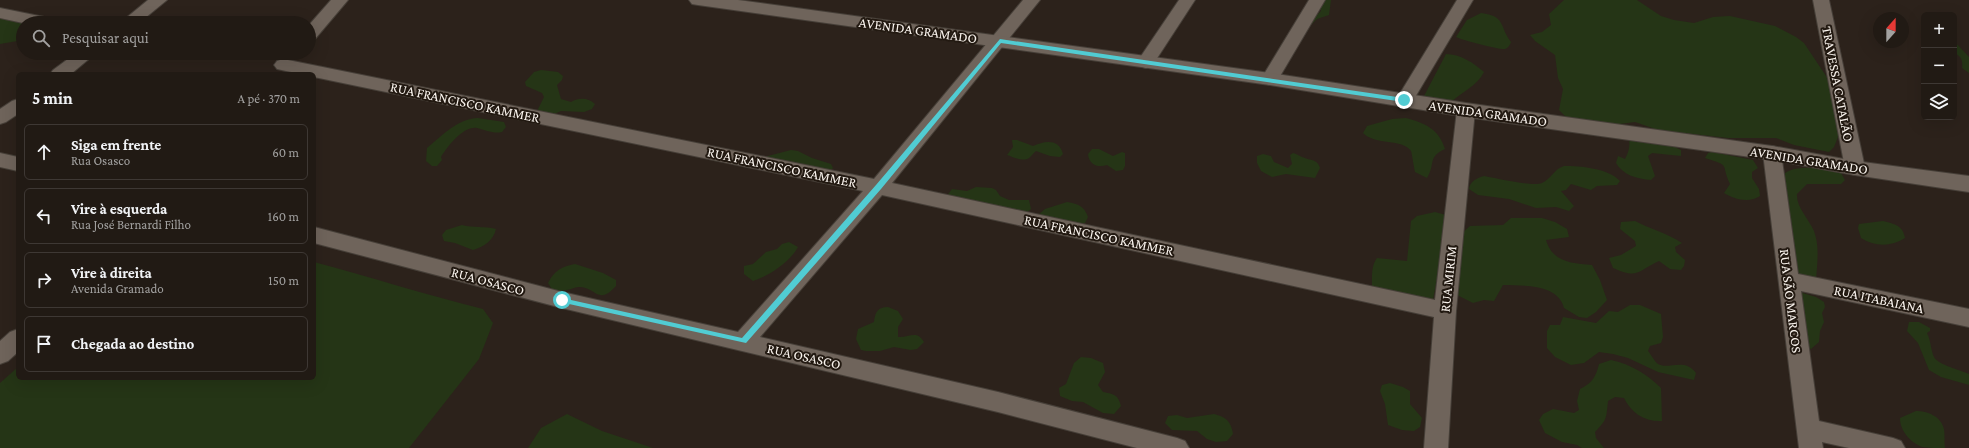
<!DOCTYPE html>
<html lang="pt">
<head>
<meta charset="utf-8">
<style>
	:root { --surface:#211a14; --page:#2d2722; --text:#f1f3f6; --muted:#a2a1a0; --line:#3e3834 }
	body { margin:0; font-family:"Crimson Pro",serif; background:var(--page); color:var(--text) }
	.controls { position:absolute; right:12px; top:12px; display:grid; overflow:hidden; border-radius:6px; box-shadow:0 4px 16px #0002 }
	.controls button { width:36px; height:36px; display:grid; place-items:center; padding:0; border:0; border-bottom:1px solid var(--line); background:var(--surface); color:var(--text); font:20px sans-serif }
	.compass { position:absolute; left:1873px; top:12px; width:36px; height:36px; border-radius:50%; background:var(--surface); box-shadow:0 4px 16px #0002; rotate:21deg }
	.stop { position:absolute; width:12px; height:12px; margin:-9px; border:3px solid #51ccd3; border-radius:50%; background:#fff }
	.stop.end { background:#51ccd3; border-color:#fff; box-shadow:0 1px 4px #0008 }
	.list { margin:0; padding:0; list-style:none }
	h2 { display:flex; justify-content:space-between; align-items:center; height:52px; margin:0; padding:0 16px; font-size:17px }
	h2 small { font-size:13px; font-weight:400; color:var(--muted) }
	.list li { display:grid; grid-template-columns:26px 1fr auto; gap:12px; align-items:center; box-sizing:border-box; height:56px; margin:0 8px 8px; padding:0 8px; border:1px solid var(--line); border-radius:6px }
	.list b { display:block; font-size:15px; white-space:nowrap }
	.list p { margin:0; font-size:13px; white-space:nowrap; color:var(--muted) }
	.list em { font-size:13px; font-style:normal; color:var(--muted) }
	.icon { flex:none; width:22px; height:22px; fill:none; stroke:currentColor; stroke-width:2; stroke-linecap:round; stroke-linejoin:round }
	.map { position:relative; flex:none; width:1969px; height:448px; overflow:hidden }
	.search { position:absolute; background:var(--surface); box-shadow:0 4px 16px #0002; left:16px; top:16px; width:300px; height:44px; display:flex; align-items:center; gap:10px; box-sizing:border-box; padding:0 14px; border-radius:22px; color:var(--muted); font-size:15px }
	.panel { position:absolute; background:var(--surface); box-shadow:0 4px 16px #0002; left:16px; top:72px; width:300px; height:308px; border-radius:6px }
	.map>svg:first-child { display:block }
	.green { fill:#253516 }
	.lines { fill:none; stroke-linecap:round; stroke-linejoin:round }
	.minor-casing { stroke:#463f38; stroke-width:2 }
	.tertiary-casing { stroke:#463f38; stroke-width:2 }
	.minor { fill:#6f645b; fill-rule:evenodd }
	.tertiary { fill:#6f645b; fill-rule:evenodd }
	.route { fill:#51ccd3 }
	.labels { text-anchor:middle; stroke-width:4; stroke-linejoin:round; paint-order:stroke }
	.street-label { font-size:14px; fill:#f9f3ed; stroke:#221911 }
</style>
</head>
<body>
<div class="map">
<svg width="1969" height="448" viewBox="0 0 1969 448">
	<rect width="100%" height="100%" fill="#2c221b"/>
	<!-- green -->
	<path class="green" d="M1318,0H1331L1329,15L1317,19L1310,26V15H1317L1321,11Z
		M1564,0H1637L1661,16L1674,20L1694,23L1713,17L1730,16L1775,26L1796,37L1804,43L1826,76L1839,105L1842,127L1834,147L1829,152L1794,145L1776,138H1728L1658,130L1635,122L1612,125L1572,123L1559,110L1563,89L1558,78L1555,55L1535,41L1530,35L1542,32L1551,25L1549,14Z
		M1481,13C1506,16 1499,26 1511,42C1510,45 1508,48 1505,49C1500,50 1461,40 1456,37L1467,20Z
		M0,18L23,22V40L0,44Z
		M1954,41L1969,57V73L1962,68C1963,60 1961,56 1954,53Z
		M1446,54C1460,54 1474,63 1484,72C1477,86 1462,92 1451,102L1424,96Z
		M541,70L558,72L563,76L562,80L557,85L561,99L571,102C579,98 587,97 595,104L592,109L584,112L561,111L554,114L538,113V109L544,97L542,93L526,86L525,82L534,72Z
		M478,118L504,122L506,127L502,132C493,134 486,130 477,128C463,126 448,146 441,157L442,160L437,166H432L426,161L427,148C443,135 457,119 478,118Z
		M1406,118C1425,123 1439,129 1445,149C1427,157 1436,164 1427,178L1415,172C1414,168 1412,154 1411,151C1402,138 1376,146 1363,133L1367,126L1392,119Z
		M1629,139L1671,145L1681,150V156L1652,153L1648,156L1655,176L1651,180C1637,179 1623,175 1616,163L1618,156L1625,159C1629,152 1630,146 1629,139Z
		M1012,140H1017L1033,146C1044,141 1059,138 1063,154L1060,157L1050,156L1036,151C1033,153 1032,156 1029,158C1023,162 1013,157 1007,155L1013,147Z
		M1092,149H1099L1113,156L1122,152L1125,153V166L1123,170L1116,171L1107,165C1098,168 1089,165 1088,154Z
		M791,150L798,151L812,158L831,164L833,168L829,172L764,157Z
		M1712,152L1753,160L1758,168L1752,172V178L1759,189L1760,196C1750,203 1735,200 1724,193L1730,184C1720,162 1732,167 1705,158L1708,153Z
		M1293,153C1297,154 1301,157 1305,158C1312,161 1317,159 1320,168L1315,178L1286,174L1272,177L1261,171L1257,163V156L1263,154L1271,156L1274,162L1288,168L1292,164L1290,155Z
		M1564,166C1580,166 1608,168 1620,181L1617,185L1597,186L1591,190L1571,184L1566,190L1561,191L1574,206L1569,211L1556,207L1536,208L1509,199L1478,195L1469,189C1470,181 1477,178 1484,176C1496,178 1533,187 1542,183C1551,179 1554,169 1564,166Z
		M1820,168L1841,173L1845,180L1841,184H1807L1797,194C1796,207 1809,219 1814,231C1820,247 1817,264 1816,281L1795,275L1782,177C1788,166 1809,168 1820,168Z
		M976,187L992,188L996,190L1000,196L1009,200H1029L1031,209L1025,214L946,197L952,189L967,191Z
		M1067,202C1079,204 1084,206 1088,217L1085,223L1072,225L1038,215L1045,209Z
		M1435,212L1446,215V228L1433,300L1372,287C1372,277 1371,266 1377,258L1407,261L1411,221L1417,216Z
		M1511,218H1542L1555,222L1567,229L1569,237L1546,240C1553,263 1572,263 1592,265L1600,280L1607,300L1596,312L1587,318L1579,317L1564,308C1558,283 1522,286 1503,285L1494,301L1484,300L1473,303L1453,293L1460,235L1470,226L1503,225Z
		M1635,221C1650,229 1667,233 1682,243L1675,247L1676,252L1685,260L1684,266L1681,270L1670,269L1659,261C1636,272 1638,279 1613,268L1609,258L1621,255L1636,246L1635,241L1620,229L1621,222Z
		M1883,221C1894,224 1903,225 1905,238C1891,247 1875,247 1861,238L1858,228L1859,224Z
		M462,225C473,228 485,226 496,229C493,241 485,246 473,250L455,243L444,241L442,235L446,230Z
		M789,242L798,247C790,262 769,276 753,281L744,274V266L753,264L766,252L777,249L782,244Z
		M314,262C371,277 426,295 483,309L493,323L479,359L409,448H0V383L18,367V378H314Z
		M575,264L603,273L616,280V286C598,306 596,287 579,287C574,287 571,290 566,290C562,291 557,291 553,291L548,283C554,271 562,266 575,264Z
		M1799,292L1816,297L1824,302L1825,307L1822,313L1824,322L1820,331L1819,342L1811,349L1805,346Z
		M1630,305H1640L1661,314L1663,337L1661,343L1650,346L1648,351C1651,354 1654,361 1658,364C1668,370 1685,357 1696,373L1694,380L1658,372L1628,358L1613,354L1599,352L1584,363L1571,365L1555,357L1547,348V331L1550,325H1560L1563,317L1596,323L1609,311L1618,312Z
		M888,307L898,311L903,319L898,327V337C909,338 917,329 924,342L917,349L911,350L894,347L880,351H866L861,350L856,339L858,329L874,322C875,312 878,307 888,307Z
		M1909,322H1919L1930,328V331L1927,333C1931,341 1931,351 1934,357C1938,365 1961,370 1969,374V385L1941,377L1929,370L1918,343L1907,331Z
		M1081,357L1091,358L1103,363L1105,372L1098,385L1103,392C1113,394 1118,394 1121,406L1114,414L1103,413L1083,402L1072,401L1060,396L1059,388L1066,384L1074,363Z
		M1611,360C1630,364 1647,374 1661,388L1662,421C1645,422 1631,413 1624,398L1615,397L1608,401C1606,420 1607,419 1595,432L1596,438L1604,448H1582L1577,445L1562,442L1545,433L1539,420L1543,414L1553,409L1574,413L1579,410L1577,401L1580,389C1592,383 1596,377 1599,364Z
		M1390,383L1403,387L1410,391V404L1422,418L1420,427L1414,431L1402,430L1388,425L1385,404L1380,391L1382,385Z
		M1916,411C1927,411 1941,416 1944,429C1945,435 1944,442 1945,448C1938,448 1928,448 1922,447C1910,442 1900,431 1900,418Z
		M567,414L602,431L653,448H528L541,428Z
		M1214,414C1226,417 1231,421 1233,434L1227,441L1216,442L1207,439L1197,431L1172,430L1165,423L1168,416L1177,415L1187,418Z"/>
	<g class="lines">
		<!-- minor casing -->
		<g class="minor-casing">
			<path id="minor" d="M148,0H167L139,23H120Z
				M331,0H348L315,39L309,40V25Z
				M1023,0H1040L892,183L1435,300L1457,110L1460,106L1466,104L1472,106L1475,110L1456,311L1448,448H1424L1434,317L882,195L760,337L998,392L1177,438L1185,441L1189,448H1137L998,412L562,308L314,243V227L562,292L738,332L863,191L314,77V74C301,74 289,72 277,69L274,65L277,61L283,59L874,179Z
				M1179,0H1195L1152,66L1146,68L1140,66L1137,62Z
				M1309,0H1325L1276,83L1270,85L1264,83L1261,79Z
				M1457,0H1473L1411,104L1405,106L1399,104L1396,100Z
				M1813,0H1829L1865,168L1862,173L1855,175L1848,173L1845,168Z
				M0,8L54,19L56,23H23L0,18Z
				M76,53H96L71,74H50L53,70Z
				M18,99V114L6,122L0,124V109L12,101Z
				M1772,146L1779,148L1781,153L1798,274L1969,309V327L1801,291L1819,421L1893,438L1901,441L1905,448H1849L1822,442L1823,448H1799L1763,153L1765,148Z
				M0,153L18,157V171L0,167Z
				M18,329V352L8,361L0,364V341L10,332Z"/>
		</g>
		<!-- tertiary casing -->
		<g class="tertiary-casing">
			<path id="tertiary" d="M689,0H738L1270,73L1466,103L1772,146L1855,161L1969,176V192L1855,175L1772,160L1466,117L1270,85L698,5L692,4Z"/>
		</g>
		<!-- minor -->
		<use href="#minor" class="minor"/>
		<!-- tertiary -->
		<use href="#tertiary" class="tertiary"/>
	</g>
	<!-- route -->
	<path class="route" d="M1000,39L1404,98L1407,100L1404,102L1001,43L881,189L746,343L560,302L559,300L562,298L742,338L876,185Z"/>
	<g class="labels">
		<!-- street labels -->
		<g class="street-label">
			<text transform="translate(918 30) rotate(8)" y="5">AVENIDA GRAMADO</text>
			<text transform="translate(1838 84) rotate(79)" y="5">TRAVESSA CATALÃO</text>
			<text transform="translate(465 102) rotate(12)" y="5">RUA FRANCISCO KAMMER</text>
			<text transform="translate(1488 113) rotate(8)" y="5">AVENIDA GRAMADO</text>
			<text transform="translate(1809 160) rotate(9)" y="5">AVENIDA GRAMADO</text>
			<text transform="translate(782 167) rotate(12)" y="5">RUA FRANCISCO KAMMER</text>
			<text transform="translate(1099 235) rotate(12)" y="5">RUA FRANCISCO KAMMER</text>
			<text transform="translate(1448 279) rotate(-84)" y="5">RUA MIRIM</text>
			<text transform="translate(488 281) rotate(15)" y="5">RUA OSASCO</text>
			<text transform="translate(1879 299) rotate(12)" y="5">RUA ITABAIANA</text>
			<text transform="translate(1791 301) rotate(83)" y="5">RUA SÃO MARCOS</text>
			<text transform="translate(804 356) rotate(13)" y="5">RUA OSASCO</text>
		</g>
	</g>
</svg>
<div class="controls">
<button>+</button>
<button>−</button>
<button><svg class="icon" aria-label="layers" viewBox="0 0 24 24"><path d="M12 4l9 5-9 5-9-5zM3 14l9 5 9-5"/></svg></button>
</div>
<svg class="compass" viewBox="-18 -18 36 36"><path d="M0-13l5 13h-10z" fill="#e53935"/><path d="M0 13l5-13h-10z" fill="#a2a1a0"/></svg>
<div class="stop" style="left:562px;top:300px"></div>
<div class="stop end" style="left:1404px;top:100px"></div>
<div class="search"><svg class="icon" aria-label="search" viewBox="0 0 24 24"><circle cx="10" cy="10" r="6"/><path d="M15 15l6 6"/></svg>Pesquisar aqui</div>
<section class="panel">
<h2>5 min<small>A pé · 370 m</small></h2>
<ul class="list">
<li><svg class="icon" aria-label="ahead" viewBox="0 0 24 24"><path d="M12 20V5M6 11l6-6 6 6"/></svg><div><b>Siga em frente</b><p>Rua Osasco</p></div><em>60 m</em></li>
<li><svg class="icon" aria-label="left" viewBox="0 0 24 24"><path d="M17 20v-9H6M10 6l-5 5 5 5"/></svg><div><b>Vire à esquerda</b><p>Rua José Bernardi Filho</p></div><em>160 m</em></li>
<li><svg class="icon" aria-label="right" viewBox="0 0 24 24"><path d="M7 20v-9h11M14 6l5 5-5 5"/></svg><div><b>Vire à direita</b><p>Avenida Gramado</p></div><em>150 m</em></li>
<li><svg class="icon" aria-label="arrive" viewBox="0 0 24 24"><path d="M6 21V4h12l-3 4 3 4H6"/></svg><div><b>Chegada ao destino</b></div></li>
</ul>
</section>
</div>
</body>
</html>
